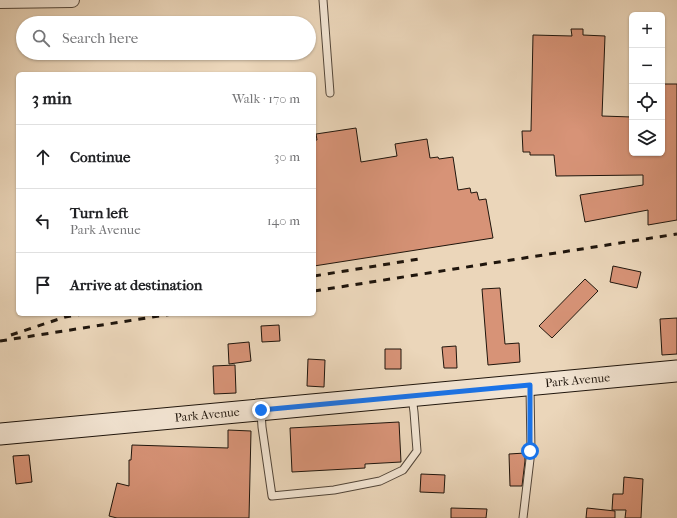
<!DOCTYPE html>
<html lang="en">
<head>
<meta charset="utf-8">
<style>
	:root { --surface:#fff; --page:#f2f2f2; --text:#202124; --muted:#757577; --line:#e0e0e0 }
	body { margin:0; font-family:"IM FELL French Canon",serif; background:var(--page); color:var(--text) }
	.controls { position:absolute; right:12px; top:12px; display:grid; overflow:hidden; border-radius:6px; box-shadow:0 1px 3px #0004 }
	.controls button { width:36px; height:36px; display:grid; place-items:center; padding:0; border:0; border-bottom:1px solid var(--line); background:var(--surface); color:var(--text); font:20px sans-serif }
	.stop { position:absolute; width:12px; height:12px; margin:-9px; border:3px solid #1a73e8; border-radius:50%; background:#fff }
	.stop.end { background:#1a73e8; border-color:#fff; box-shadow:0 1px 4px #0008 }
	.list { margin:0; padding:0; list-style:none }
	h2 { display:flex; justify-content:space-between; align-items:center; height:52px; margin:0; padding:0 16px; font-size:17px }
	h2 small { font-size:13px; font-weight:400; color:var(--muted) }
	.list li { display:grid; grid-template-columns:26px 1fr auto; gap:12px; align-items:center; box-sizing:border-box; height:64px; padding:0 16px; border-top:1px solid var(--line) }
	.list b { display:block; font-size:15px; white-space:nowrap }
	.list p { margin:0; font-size:13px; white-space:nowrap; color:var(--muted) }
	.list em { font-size:13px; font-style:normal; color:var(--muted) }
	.icon { flex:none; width:22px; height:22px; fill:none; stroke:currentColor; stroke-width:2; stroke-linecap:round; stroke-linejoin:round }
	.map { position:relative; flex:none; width:677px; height:518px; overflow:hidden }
	.search { position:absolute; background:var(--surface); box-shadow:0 1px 3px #0004; left:16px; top:16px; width:300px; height:44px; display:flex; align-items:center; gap:10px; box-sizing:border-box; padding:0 14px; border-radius:22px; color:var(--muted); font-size:15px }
	.panel { position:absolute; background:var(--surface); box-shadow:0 1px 3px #0004; left:16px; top:72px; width:300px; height:244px; border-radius:6px }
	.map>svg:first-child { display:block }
	.building { fill:#d79377; stroke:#1f150c }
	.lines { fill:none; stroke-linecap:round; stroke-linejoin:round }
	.service-casing { stroke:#524538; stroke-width:9 }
	.minor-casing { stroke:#524538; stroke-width:16 }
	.secondary-casing { stroke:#1f150c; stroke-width:23 }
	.service { stroke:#f2e4d2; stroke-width:7 }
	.minor { stroke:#f2e4d2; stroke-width:14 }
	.secondary { stroke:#f2e4d2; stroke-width:21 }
	.rail { stroke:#1f150c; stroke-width:3; stroke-dasharray:7 7; stroke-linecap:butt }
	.route { stroke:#1a73e8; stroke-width:5 }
	.labels { text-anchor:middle; stroke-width:3.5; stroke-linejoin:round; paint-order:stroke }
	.street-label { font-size:12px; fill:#1f150c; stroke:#f2e4d2 }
</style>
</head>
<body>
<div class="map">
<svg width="677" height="518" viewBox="0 0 677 518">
	<rect width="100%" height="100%" fill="#ebd6ba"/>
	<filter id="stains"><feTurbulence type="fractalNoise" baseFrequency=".005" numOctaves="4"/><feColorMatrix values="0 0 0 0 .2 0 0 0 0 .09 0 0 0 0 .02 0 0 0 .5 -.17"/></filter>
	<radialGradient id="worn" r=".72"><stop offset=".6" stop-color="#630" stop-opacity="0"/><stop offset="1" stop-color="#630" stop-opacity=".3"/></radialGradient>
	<!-- building -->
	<path class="building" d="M571,29H583V35L605,36L602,116L632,117V153H662V84H677V220L648,225V210L585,222L580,195L643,185V175L556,176L554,155H530V152H523L522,131H531L533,35L572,36Z
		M356,128L361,162L397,156L395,144L427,139L430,158L438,157L439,159L453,157L458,190L470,188L471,193L477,192L479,200L486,199L493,238L314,266V140H317L316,134Z
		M613,266L641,272L637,288L610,282Z
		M585,279L598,291L552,338L539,326Z
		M500,288L505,344L519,343L520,362L488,365L482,289Z
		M677,318V354L662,355L660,319Z
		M279,325L280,341L262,342L261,326Z
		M249,342L251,361L229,364L228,344Z
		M456,346L457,368H444L442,347Z
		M385,349H401V369H385Z
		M308,359L325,360L324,387L307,386Z
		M235,365L236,393L214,394L213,366Z
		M399,422L401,462L365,464V468L292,472L290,428Z
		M228,430L251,431L249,518H117L109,516L117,483L129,486V460H131L132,445L228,448Z
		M525,453V461L522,486H510L509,454Z
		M29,455L32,482L16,484L13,456Z
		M421,474L445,475L444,493L420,492Z
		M624,477L643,479L641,518H625L626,510H612L613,494H623Z
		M451,508L487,509L486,518H451Z
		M587,508L615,511V518H586Z"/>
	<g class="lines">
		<!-- service casing -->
		<g class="service-casing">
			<path id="service" d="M323,0L330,93
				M261,412L262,427L272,496L334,490L380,481L403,470L417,451L414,412L412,397
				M523,518L531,451L530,387"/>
		</g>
		<!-- minor casing -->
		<g class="minor-casing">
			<path id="minor" d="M0,1L72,0"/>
		</g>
		<!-- secondary casing -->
		<g class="secondary-casing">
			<g id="secondary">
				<path id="s1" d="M0,434L677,371"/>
			</g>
		</g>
		<!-- service -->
		<use href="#service" class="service"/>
		<!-- minor -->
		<use href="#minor" class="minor"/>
		<!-- secondary -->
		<use href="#secondary" class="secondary"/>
		<!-- rail -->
		<path class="rail" d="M314,276L419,259
			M314,291L677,234
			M11,335L65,317L83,314
			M0,341L172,314"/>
	</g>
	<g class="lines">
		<!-- route -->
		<path class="route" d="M261,410L530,385V451"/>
	</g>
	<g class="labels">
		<!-- street labels -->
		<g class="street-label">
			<text dy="4" stroke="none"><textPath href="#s1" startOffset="580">Park Avenue</textPath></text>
			<text dy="4" stroke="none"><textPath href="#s1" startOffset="208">Park Avenue</textPath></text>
		</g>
	</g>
	<rect width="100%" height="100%" filter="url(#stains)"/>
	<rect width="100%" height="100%" fill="url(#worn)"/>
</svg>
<div class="controls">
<button>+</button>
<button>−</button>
<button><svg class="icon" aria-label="locate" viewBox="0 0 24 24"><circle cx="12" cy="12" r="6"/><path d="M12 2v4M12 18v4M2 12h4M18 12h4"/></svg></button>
<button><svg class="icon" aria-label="layers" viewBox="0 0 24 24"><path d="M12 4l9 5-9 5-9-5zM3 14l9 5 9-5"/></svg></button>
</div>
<div class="stop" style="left:530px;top:451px"></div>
<div class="stop end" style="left:261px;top:410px"></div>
<div class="search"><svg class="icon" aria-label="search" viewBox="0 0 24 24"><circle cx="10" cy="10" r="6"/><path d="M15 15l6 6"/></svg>Search here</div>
<section class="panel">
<h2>3 min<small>Walk · 170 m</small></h2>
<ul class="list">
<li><svg class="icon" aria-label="ahead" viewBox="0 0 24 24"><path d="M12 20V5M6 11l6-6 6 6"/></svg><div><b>Continue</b></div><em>30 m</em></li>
<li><svg class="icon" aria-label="left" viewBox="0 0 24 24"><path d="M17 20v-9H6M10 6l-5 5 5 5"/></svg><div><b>Turn left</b><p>Park Avenue</p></div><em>140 m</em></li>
<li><svg class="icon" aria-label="arrive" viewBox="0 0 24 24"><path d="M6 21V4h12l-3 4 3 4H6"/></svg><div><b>Arrive at destination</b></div></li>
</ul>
</section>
</div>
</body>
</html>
